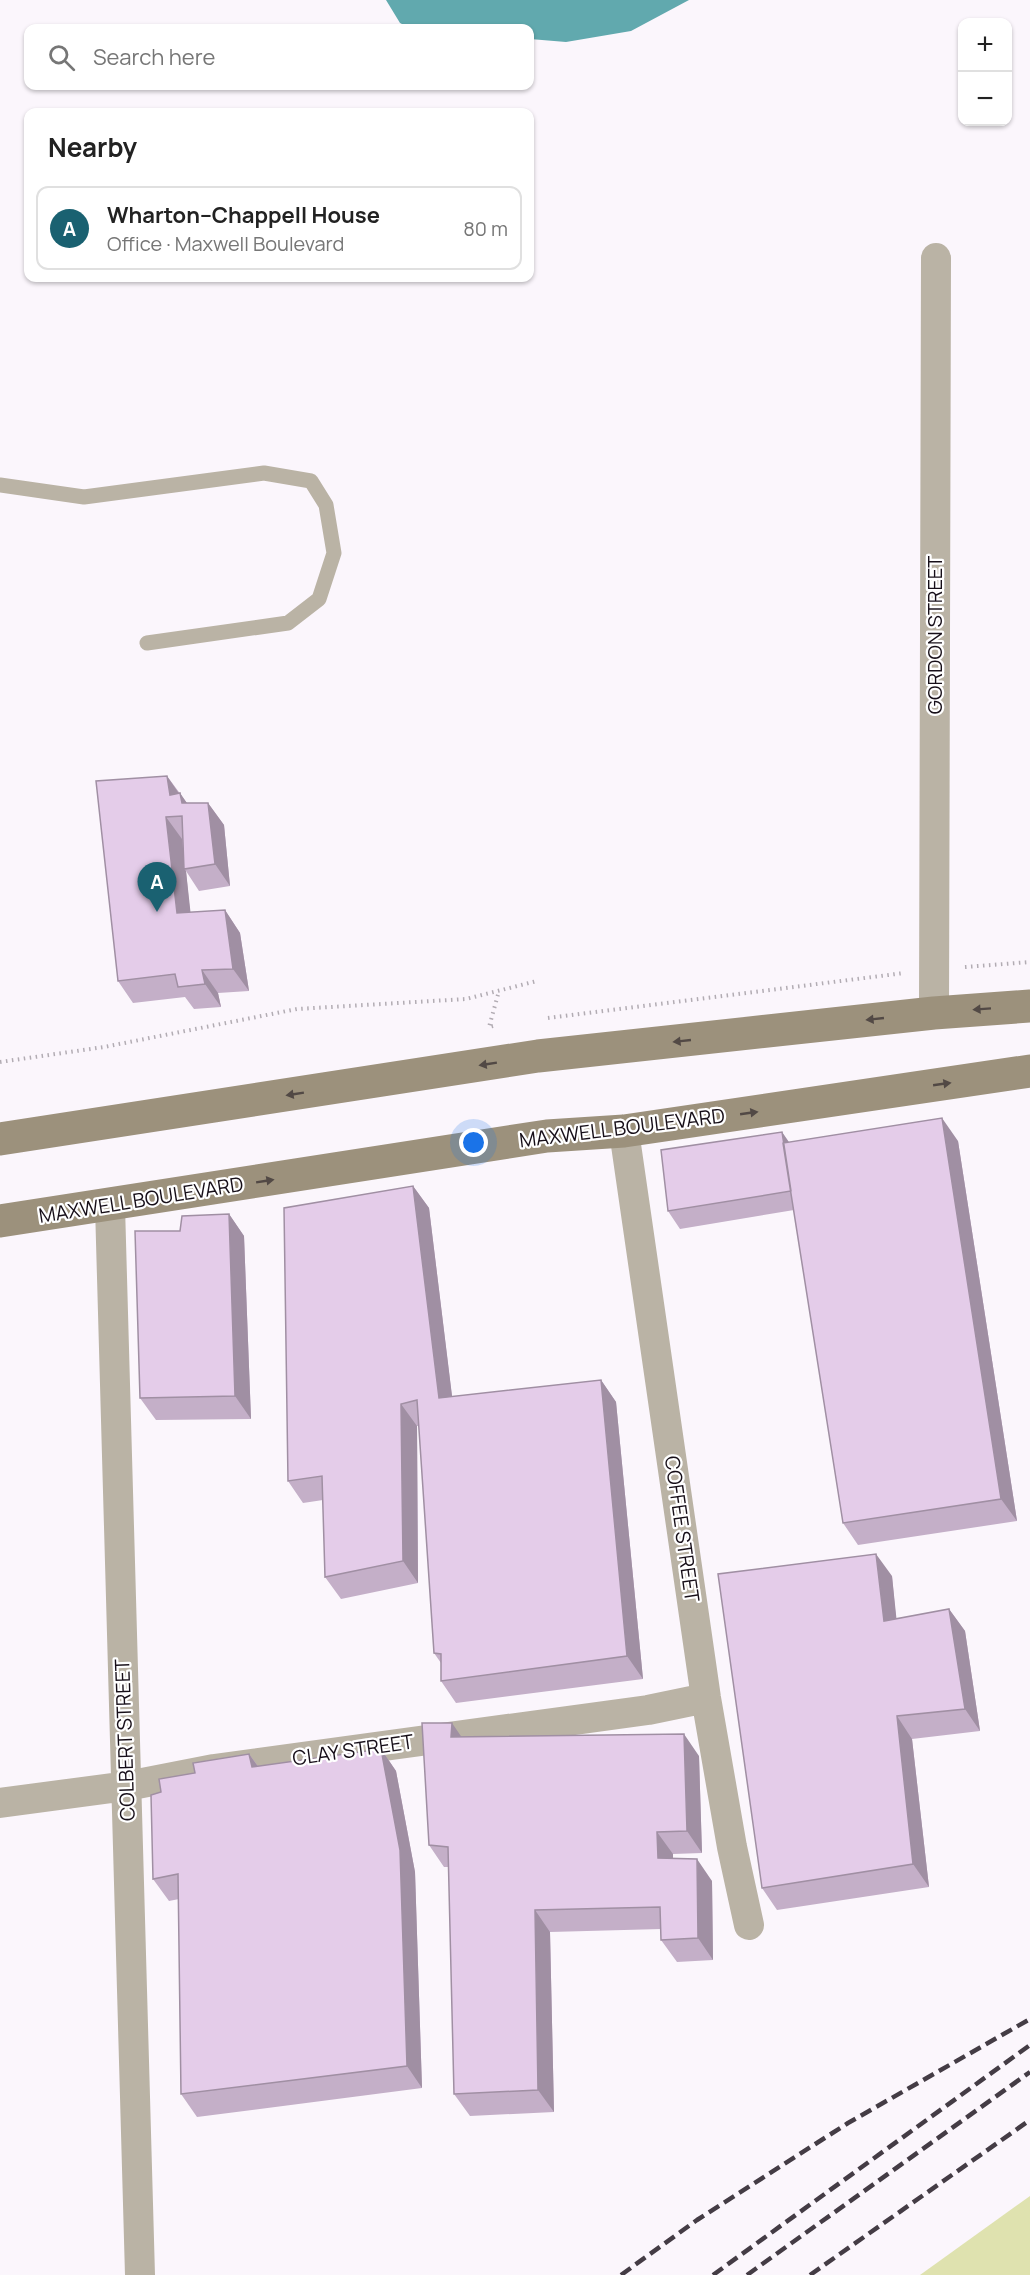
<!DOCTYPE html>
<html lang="en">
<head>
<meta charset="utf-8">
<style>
	:root { --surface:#fff; --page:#f6f6f6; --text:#222; --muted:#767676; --line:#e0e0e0; --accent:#1a6171 }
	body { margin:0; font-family:Manrope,sans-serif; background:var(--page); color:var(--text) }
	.controls { position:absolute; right:18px; top:18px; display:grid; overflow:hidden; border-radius:12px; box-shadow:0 2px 4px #0004 }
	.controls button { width:54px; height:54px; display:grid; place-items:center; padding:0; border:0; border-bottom:2px solid var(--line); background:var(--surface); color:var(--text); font:30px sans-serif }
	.you { position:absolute; left:474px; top:1143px; width:21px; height:21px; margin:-15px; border:4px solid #fff; border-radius:50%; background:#1a73e8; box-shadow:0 0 0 9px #1a73e833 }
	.badge { display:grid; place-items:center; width:39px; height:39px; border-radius:50%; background:var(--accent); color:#fff; font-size:20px; font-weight:700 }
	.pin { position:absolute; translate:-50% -50px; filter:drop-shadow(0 2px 3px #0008) }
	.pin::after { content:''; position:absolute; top:32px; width:21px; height:18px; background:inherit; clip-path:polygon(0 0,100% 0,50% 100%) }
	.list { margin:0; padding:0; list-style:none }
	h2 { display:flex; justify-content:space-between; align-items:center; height:78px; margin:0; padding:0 24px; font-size:26px }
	h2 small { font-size:20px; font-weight:400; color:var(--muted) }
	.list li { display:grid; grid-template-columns:39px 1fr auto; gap:18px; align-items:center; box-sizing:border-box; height:84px; margin:0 12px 12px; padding:0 12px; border:2px solid var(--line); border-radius:12px }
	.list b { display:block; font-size:22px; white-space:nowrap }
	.list p { margin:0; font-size:20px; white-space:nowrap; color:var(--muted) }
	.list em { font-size:20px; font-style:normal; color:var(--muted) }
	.icon { flex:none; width:33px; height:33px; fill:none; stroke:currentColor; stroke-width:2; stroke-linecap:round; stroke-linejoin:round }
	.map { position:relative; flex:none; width:1030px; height:2275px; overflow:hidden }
	.search { position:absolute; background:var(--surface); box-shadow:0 2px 4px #0004; left:24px; top:24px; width:510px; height:66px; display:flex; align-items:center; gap:15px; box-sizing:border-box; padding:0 21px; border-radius:12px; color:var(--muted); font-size:22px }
	.panel { position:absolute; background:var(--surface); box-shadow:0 2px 4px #0004; left:24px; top:108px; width:510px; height:174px; border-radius:12px }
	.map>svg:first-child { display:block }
	.green { fill:#dfe2af }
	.water { fill:#61a9ae }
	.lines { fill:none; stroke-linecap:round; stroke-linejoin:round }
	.path { stroke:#b2acb3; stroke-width:4; stroke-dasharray:1.5 4.5; stroke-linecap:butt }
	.service { stroke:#bab3a5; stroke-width:15 }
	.minor { stroke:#bab3a5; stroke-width:30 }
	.secondary { stroke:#9c917c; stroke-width:33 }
	.rail { stroke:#443c45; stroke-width:4.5; stroke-dasharray:12 6; stroke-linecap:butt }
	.wall { fill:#c4afc8 }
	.shaded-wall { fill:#a08fa3 }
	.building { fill:#e4cce9; stroke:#a08fa3; stroke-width:1.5 }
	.oneway { fill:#524945 }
	.labels { text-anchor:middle; stroke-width:4.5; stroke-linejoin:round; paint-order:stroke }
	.street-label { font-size:20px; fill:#160e18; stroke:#fff }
</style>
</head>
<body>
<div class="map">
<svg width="1030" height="2275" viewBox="0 0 1030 2275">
	<rect width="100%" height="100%" fill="#fbf6fc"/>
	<!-- green -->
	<path class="green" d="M1030,2196V2275H920Z"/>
	<!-- water -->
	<path class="water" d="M386,0H689L631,31L566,42L530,39V28H410L400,23Z"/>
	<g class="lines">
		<!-- path -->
		<path class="path" d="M965,967L1030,962
			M548,1018L904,973
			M493,1026L489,1027L499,991
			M0,1062L104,1047L297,1009L466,999L537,981"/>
		<!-- service -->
		<path class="service" d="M0,485L84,497L264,473L311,481L326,505L334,553L319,599L288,623L147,643"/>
		<!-- minor -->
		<path class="minor" d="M934,1013L936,258
			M624,1131L706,1698L732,1847L749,1925
			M110,1206L140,2275
			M0,1803L127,1786L214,1769L648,1710L706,1698"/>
		<!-- secondary -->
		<path class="secondary" d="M0,1139L538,1056L934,1013L1030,1006
			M0,1221L547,1136L624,1131L1030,1071"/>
		<!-- rail -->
		<path class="rail" d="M621,2275L697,2220L848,2123L1030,2019
			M713,2275L1030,2045
			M747,2275L1030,2072
			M810,2275L1030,2120"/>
	</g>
	<!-- wall -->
	<path class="wall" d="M167,776L187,803H208L224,825L230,886L199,891L186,871L190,913L225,910L240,933L249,991L218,993L221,1007L194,1009L185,997L133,1003L118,981Z
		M782,1132L789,1142L958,1141L1017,1521L858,1545L843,1523L794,1210L680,1229L668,1211Z
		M413,1186L429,1208L452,1397L601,1380L616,1402L643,1679L456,1703L441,1681V1663L434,1653L419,1426H417L418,1583L341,1599L325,1577L323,1500L303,1503L288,1481Z
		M229,1214L244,1236L251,1419L156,1420L140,1398Z
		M892,1576L896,1619L949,1609L965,1631L980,1731L912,1739L929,1887L777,1910L762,1888Z
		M462,1737L699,1756L702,1853L673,1854V1858L712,1881L713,1960L677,1962L661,1940V1929L550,1932L554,2112L470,2116L454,2094L449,1867H444L429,1845Z
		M381,1749L396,1771L415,1872L422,2088L197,2117L181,2094L179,1899L169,1901L153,1879L161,1792L195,1773L249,1754L258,1766Z"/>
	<!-- shaded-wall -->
	<path class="shaded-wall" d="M167,776L180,795V793L195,815L170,795Z
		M208,803L224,825L230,886L215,864Z
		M166,817L182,839L185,868L184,869L186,871L193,935L177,913Z
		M225,910L240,933L249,991L233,969Z
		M202,970L218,993L221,1007L205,984Z
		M942,1118L958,1141L1017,1521L1001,1499Z
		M782,1132L794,1150L793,1190Z
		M413,1186L429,1208L455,1420L439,1398Z
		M229,1214L244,1236L251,1419L235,1396Z
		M601,1380L616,1402L643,1679L627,1656Z
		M401,1404L417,1426L418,1583L403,1561Z
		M876,1554L892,1576L899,1643L884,1621Z
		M949,1609L965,1631L980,1731L965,1709Z
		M897,1716L912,1739L929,1887L913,1864Z
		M452,1723L467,1745L451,1737Z
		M684,1734L699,1756L702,1853L687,1831Z
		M381,1749L396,1771L415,1872L422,2088L407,2066Z
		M249,1754L265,1776L252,1767Z
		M657,1832L673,1854V1880L658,1858Z
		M697,1859L712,1881L713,1960L698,1938Z
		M535,1910L550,1932L554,2112L538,2090Z"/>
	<!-- building -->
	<path class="building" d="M167,776L170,795L180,793L182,803H208L215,864L184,869L182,816L166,817L177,913L225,910L233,969L202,970L205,984L178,987L175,974L118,981L96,781Z
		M942,1118L1001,1499L843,1523L783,1143Z
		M782,1132L791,1191L668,1211L661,1150Z
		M413,1186L439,1398L601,1380L627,1656L441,1681V1654L434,1653L417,1400L401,1404L403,1561L325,1577L322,1476L288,1481L284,1208Z
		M229,1214L235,1396L140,1398L135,1231H180L182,1216Z
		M876,1554L884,1621L949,1609L965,1709L897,1716L913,1864L762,1888L718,1574Z
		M422,1723H452L451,1737L684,1734L687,1831L657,1832L658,1858L697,1859L698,1938L661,1940L660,1907L535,1910L538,2090L454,2094L448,1847L429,1845Z
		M381,1749L400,1850L407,2066L181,2094L178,1874L153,1879L151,1795L161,1792L159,1779L195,1773L193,1763L249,1754L252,1767Z"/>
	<!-- one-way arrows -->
	<defs><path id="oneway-solid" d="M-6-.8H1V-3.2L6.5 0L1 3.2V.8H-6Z" transform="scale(1.5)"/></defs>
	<g class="oneway">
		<use href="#oneway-solid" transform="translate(982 1009) rotate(176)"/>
		<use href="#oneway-solid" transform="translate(875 1019) rotate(174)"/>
		<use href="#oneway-solid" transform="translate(682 1041) rotate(174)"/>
		<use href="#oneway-solid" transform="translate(488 1064) rotate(171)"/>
		<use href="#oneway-solid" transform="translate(942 1084) rotate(-8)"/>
		<use href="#oneway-solid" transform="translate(295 1094) rotate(171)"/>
		<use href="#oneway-solid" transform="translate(749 1113) rotate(-8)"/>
		<use href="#oneway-solid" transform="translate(265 1181) rotate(-9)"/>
	</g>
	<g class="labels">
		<!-- street labels -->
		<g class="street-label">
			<text transform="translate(935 635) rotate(-90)" y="7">GORDON STREET</text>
			<text transform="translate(622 1128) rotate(-7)" y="7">MAXWELL BOULEVARD</text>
			<text transform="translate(141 1200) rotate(-9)" y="7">MAXWELL BOULEVARD</text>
			<text transform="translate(682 1529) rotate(82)" y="7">COFFEE STREET</text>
			<text transform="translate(125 1740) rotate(-92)" y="7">COLBERT STREET</text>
			<text transform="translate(353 1750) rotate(-8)" y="7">CLAY STREET</text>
		</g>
	</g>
</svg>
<div class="controls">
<button>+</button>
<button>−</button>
</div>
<div class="you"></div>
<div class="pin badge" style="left:157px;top:912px">A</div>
<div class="search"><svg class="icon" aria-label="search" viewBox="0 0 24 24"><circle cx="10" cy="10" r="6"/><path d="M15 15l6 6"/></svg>Search here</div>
<section class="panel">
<h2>Nearby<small></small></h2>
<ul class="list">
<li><span class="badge">A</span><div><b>Wharton–Chappell House</b><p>Office · Maxwell Boulevard</p></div><em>80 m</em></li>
</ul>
</section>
</div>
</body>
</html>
